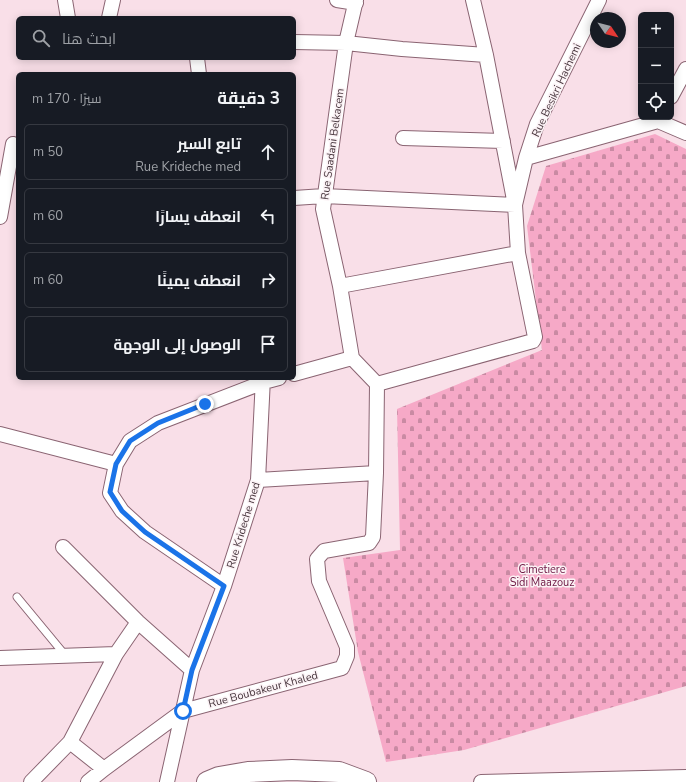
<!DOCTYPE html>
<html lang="ar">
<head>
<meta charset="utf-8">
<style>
	:root { --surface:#171b24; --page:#242831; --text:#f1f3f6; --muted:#9ea1a6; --line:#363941 }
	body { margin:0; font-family:"Nunito Sans",Cairo,sans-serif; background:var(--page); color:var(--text); direction:rtl }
	.controls { position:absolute; right:12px; top:12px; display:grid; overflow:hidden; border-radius:6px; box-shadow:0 2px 10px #0003 }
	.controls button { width:36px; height:36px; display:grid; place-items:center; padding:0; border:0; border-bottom:1px solid var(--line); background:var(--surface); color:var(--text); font:20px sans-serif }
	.compass { position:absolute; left:590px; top:12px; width:36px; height:36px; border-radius:50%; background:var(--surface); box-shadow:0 2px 10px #0003; rotate:125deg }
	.stop { position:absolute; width:12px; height:12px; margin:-9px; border:3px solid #1a73e8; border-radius:50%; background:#fff }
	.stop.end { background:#1a73e8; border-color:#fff; box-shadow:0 1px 4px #0008 }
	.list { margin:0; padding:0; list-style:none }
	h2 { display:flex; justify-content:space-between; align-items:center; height:52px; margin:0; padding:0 16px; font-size:17px }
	h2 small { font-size:13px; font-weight:400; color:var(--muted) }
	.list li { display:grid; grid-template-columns:26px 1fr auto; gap:12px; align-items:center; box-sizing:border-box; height:56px; margin:0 8px 8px; padding:0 8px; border:1px solid var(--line); border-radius:6px }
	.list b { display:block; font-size:15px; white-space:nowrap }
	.list p { margin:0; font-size:13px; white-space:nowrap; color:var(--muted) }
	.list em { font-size:13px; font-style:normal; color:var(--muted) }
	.icon { flex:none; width:22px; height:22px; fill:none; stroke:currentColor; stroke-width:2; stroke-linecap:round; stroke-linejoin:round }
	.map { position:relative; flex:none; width:686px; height:782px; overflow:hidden; direction:ltr }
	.search { position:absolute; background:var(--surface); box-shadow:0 2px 10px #0003; left:16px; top:16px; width:280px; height:44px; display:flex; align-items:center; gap:10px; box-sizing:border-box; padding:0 14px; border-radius:6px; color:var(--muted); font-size:15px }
	.panel { position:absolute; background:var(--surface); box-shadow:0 2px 10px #0003; left:16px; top:72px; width:280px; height:308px; border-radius:6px; direction:rtl }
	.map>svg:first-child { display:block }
	.cemetery { fill:url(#cemetery-stones) }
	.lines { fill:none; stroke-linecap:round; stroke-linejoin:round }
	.service-casing { stroke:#8a6472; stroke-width:9 }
	.minor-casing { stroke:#8a6472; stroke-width:16 }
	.secondary-casing { stroke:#8a6472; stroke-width:22 }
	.service { stroke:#fff; stroke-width:7 }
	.minor { stroke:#fff; stroke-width:14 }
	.secondary { stroke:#fff; stroke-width:20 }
	.route { stroke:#1a73e8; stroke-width:5 }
	.labels { text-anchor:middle; stroke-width:3; stroke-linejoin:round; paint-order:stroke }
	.street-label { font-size:11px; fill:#47363d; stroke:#fbf2f5 }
	.park-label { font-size:11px; fill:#6e1844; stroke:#fbf2f5 }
</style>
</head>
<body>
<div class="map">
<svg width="686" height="782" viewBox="0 0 686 782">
	<defs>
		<pattern id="cemetery-stones" width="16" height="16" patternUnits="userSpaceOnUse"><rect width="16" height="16" fill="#f6a9c7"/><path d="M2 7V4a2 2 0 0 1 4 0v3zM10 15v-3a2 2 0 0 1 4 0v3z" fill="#c98aa3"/></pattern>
	</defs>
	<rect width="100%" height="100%" fill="#f9dfe8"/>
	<!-- cemetery -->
	<path class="cemetery" d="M655,134L686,149V686L464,750L386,762L358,652L343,558L400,550L397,409L542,350L527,226L546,166Z"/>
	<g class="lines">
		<!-- service casing -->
		<g class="service-casing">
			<path id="service" d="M17,597L65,655"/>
		</g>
		<!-- minor casing -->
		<g class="minor-casing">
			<path id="minor" d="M65,0L68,18
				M337,0L356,3
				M109,18L113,0
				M294,42L346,43L402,49L486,55
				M197,58L199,74
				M671,97L686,69
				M403,138L503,141
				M526,158L658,121L686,133
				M294,198L324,196L515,205L526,158L537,124L599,0
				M0,217L13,144
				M340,286L518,253
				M352,358L340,286L323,209L346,43L356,0
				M294,374L352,358L377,384L533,341L535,337L518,253L515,205L486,55L473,0
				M0,434L116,464L130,441L158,423L264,382L279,378
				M116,464L110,493L122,511L145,532L224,586
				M258,480L376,473
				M63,547L138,622L192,670
				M0,658L116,654
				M70,742L104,769
				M31,782L70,742L116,654L138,622
				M88,782L104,769L183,711L342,668L347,656V647L319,581L317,559L324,551L369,543L373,537L376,473L377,384
				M167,782L192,670L224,586L258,480L263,378
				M481,782L686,777"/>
		</g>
		<!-- secondary casing -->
		<g class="secondary-casing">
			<path id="secondary" d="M207,782L219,777L248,772L292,770L339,772L366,782"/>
		</g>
		<!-- service -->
		<use href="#service" class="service"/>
		<!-- minor -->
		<use href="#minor" class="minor"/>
		<!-- secondary -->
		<use href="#secondary" class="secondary"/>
	</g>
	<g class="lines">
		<!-- route -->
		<path class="route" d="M183,711L192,670L224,586L145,532L122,511L110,492L116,464L130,441L158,423L205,404"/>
	</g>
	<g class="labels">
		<!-- street labels -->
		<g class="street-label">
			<text transform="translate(556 90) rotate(-65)" y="4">Rue Besikri Hachemi</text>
			<text transform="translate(332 144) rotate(-82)" y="4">Rue Saadani Belkacem</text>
			<text transform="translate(243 525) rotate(-73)" y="4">Rue Krideche med</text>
			<text transform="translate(263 689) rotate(-15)" y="4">Rue Boubakeur Khaled</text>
		</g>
		<!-- park labels -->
		<g class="park-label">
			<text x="542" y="573">Cimetiere<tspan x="542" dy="13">Sidi Maazouz</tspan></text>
		</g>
	</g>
</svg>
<div class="controls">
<button>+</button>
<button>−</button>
<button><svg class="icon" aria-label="locate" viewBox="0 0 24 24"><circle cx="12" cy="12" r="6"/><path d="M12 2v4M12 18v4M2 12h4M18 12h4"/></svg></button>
</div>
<svg class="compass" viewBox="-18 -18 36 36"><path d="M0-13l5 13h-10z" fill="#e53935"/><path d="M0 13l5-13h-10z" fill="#9ea1a6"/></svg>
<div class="stop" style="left:183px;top:711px"></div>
<div class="stop end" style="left:205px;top:404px"></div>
<div class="search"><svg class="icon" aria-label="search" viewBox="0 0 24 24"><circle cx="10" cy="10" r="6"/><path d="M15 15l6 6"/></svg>ابحث هنا</div>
<section class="panel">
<h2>3 دقيقة<small>سيرًا · 170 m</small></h2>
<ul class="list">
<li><svg class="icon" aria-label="ahead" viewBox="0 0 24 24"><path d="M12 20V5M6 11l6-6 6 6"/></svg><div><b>تابع السير</b><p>Rue Krideche med</p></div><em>50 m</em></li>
<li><svg class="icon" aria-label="left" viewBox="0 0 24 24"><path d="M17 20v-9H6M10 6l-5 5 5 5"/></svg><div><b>انعطف يسارًا</b></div><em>60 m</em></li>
<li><svg class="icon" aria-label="right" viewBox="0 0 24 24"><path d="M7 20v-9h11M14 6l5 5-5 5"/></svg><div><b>انعطف يمينًا</b></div><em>60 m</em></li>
<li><svg class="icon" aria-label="arrive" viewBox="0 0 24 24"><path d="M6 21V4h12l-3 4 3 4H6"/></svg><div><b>الوصول إلى الوجهة</b></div></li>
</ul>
</section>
</div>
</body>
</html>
